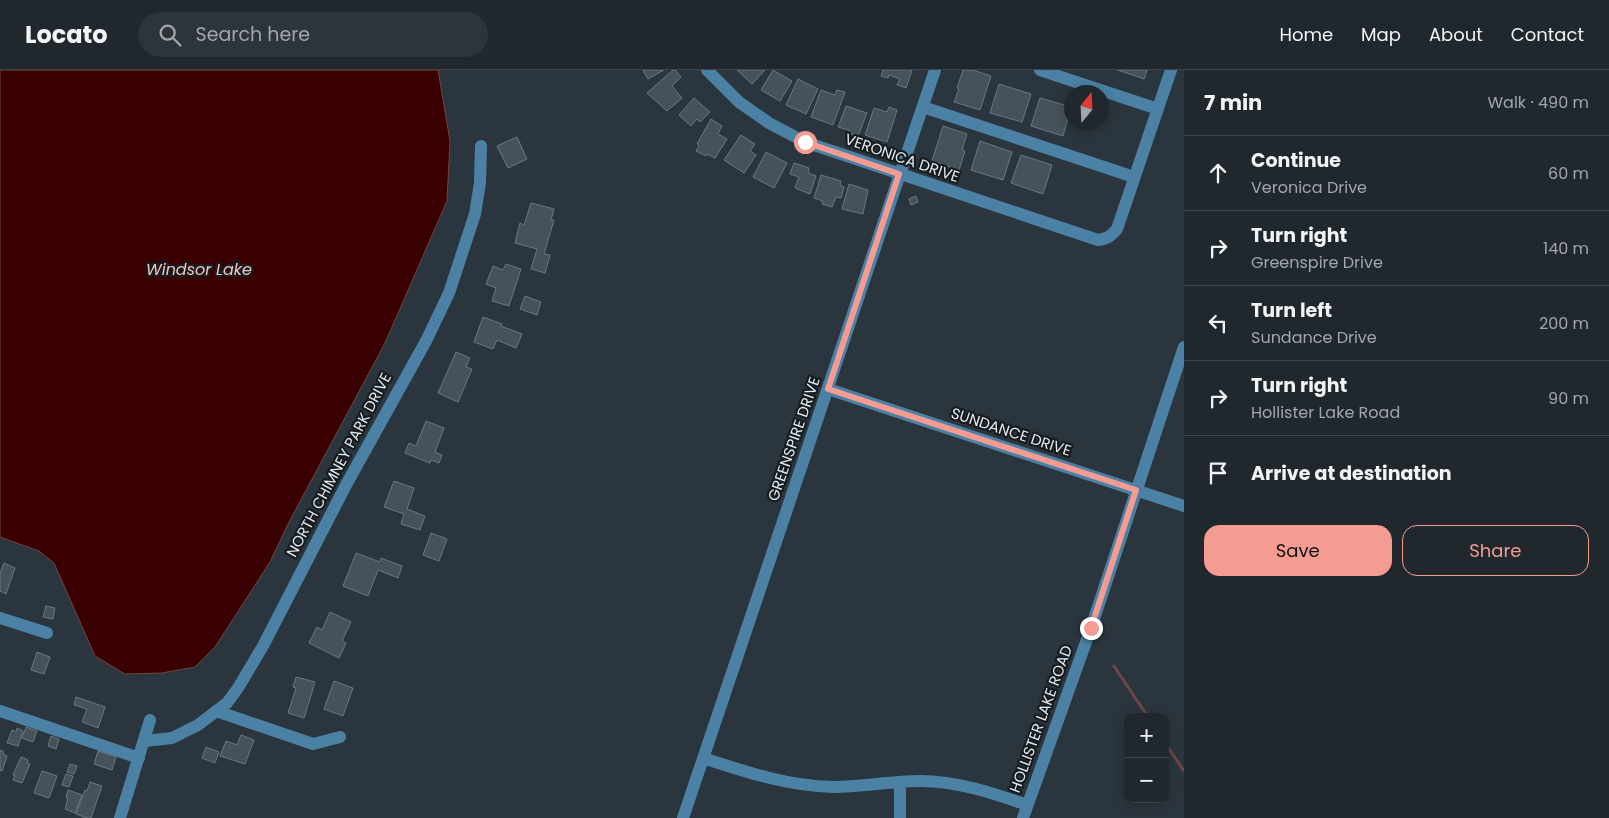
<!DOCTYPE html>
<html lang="en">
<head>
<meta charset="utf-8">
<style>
	:root { --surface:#20282e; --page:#2d343a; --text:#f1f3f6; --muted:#a2a6aa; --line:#3d444a; --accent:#f59c92 }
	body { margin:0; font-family:Poppins,sans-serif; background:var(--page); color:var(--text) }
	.controls { position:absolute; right:15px; bottom:15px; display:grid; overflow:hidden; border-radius:10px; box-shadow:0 2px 12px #0003 }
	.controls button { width:45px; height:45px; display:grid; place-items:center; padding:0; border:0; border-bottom:1px solid var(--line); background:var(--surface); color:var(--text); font:25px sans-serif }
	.compass { position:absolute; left:1064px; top:15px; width:45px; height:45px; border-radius:50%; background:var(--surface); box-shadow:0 2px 12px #0003; rotate:18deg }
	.stop { position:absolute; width:15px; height:15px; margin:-11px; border:4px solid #f59c92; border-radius:50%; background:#fff }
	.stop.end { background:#f59c92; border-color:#fff; box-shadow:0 1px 5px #0008 }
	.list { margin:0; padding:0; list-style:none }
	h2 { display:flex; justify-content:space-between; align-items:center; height:65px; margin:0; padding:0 20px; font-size:21px }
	h2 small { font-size:16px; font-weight:400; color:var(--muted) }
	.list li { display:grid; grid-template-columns:32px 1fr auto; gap:15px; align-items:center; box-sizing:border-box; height:75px; padding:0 20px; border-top:1px solid var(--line) }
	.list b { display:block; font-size:19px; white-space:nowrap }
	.list p { margin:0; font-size:16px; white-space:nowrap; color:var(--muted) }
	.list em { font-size:16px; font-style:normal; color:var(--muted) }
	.actions { display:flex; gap:10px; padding:15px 20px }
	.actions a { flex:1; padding:11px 0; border:1px solid var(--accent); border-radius:15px; text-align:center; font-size:18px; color:var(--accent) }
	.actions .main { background:var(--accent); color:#111 }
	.icon { flex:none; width:28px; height:28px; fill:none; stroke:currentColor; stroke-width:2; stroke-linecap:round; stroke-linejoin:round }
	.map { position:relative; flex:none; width:1184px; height:748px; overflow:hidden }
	header { display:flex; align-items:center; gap:30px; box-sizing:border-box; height:70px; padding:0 25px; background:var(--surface); border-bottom:1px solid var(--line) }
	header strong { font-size:24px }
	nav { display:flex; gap:28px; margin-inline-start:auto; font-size:18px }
	.search { width:350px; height:45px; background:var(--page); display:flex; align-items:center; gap:12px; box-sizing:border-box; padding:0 18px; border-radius:28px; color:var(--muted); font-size:19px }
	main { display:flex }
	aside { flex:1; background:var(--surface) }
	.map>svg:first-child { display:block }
	.water { fill:#3a0001; stroke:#6d4648 }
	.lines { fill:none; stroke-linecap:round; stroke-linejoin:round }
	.stream { stroke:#6d4648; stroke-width:3 }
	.building { fill:#465259; stroke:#6b7780 }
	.minor { stroke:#4a81a4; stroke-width:12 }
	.route { stroke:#f59c92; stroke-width:6 }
	.labels { text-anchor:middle; stroke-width:4.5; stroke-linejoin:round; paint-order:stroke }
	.street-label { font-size:15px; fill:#e3eaef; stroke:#171c20 }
	.water-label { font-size:16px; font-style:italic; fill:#f6c5be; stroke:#171c20 }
</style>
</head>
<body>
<header>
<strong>Locato</strong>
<div class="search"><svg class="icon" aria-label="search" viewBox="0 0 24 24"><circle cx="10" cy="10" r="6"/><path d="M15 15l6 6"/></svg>Search here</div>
<nav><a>Home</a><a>Map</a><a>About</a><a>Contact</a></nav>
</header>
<main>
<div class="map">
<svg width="1184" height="748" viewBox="0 0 1184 748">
	<rect width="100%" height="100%" fill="#2b353d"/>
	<!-- water -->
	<path class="water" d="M0,0H438L450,71L447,131L385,273L288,454L270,492L215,577L195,597L162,603L125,604L95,586L54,493L39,481L0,467Z"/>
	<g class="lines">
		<!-- stream -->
		<path class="stream" d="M1114,596L1148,647
			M1165,673L1184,701"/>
	</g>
	<!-- building -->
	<path class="building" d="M643,0H664L648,9Z
		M673,0H675L681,7L672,16L682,28L667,41L647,23Z
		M737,0H765L752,14Z
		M773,0L792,11L780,31L761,20Z
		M883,0H912L906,18L897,15L900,9L889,5L888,8L881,6Z
		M963,0H973L991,6L980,40L954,32L959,19L957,18Z
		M1118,0H1147L1144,9Z
		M798,9L818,19L806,44L786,35Z
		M999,14L1031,24L1022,52L990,43Z
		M821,20L835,25L837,20L845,22L833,55L811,47Z
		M694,28L710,42L700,52L697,49L691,56L679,45Z
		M1040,28L1071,37L1063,66L1031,56Z
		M846,36L867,43L858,66L848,63L849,60L838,57Z
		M889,37L897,40L887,72L865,65L874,38L887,42Z
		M711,49L722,56L718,64L727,69L715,88L707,84L706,86L696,81L699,76L697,74Z
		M943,56L967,64L962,80L965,81L959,100L932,91Z
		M741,65L755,74L750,81L756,85L744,103L724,90Z
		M517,67L527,89L508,98L497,76Z
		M980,71L1012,82L1003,110L971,100Z
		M766,82L787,93L774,118L753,107Z
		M1021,85L1052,95L1043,124L1011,113Z
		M794,93L809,98L808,103L816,106L810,124L795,118L799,107L790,104Z
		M821,105L841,111L840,115L844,117L841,128L836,127L832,137L822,134L823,131L814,128Z
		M849,114L868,120L863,144L842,139Z
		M916,126L918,132L911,135L909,129Z
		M531,133L554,139L551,150H554L544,184L550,185L545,203L531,199L537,179L515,173L520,153L524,155Z
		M506,194L521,199L509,236L492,231L496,218L486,214L493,196L503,200Z
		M525,226L541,232L537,245L520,239Z
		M483,247L502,254L501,256L522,264L516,278L497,270L493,279L474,272Z
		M456,282L470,288L466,297L472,299L458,332L438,323Z
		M426,351L444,358L435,382L442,385L439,393L431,390L430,393L405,383L409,373L416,376Z
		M394,411L414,418L407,439L425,446L420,460L401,454L404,444L384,437Z
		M431,463L447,469L439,491L423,485Z
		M356,483L380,492L381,488L402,496L398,508L378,500L368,526L343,516Z
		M4,493L15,498L6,524L0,521V503Z
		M46,536L55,538L53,549L43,547Z
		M330,542L351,552L342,571L346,573L339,588L309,573L317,557L322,560Z
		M37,582L50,587L44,604L31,600Z
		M296,607L315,612L304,648L288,643L296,618L293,617Z
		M334,611L353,618L343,646L324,639Z
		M76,627L105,637L98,658L82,652L87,639L74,635Z
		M26,657L37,661L33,672L22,668Z
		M17,658L23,661L18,676L7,673L12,660L16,662Z
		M241,665L254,670L245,694L220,686L226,671L237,675Z
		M51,666L59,669L56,679L48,676Z
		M206,677L219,682L215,693L202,688Z
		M0,680L4,682L3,684L7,686L2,701H0Z
		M98,681L116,687L112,700L94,694Z
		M21,687L28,690L27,693L30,694L22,713L13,710L15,706L13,705Z
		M70,694L77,696L74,704L67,702Z
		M42,701L57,706L49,728L34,723Z
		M66,704L73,706L69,717L62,715Z
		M90,712L102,716L91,748H87L76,744L85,720L87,721Z
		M68,720L82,725L75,743L65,739L68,729L66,728Z"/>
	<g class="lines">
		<!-- minor -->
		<path class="minor" d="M707,0L739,32L769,53L805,72L1098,170C1107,169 1111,166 1117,159L1171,0
			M1040,0L1158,39
			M923,37L1134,107
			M828,319L1184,436
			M0,548L47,563
			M0,641L139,688
			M216,641L313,674L340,667
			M145,671L172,668L198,655L227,633L238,618L263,576L346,415L426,271L449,223L475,144L480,113L481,76
			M703,688C746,702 788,716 833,717C862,717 891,711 920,711C957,711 993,723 1027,735
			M900,712V748
			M120,748L150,650
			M683,748L935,0
			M1023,748L1091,558L1184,277"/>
	</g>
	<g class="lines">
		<!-- route -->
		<path class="route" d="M805,72L899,104L828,319L1136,420L1091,558"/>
	</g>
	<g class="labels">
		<!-- street labels -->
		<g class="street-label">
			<text transform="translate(902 88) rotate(19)" y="5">VERONICA DRIVE</text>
			<text transform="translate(1011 362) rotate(18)" y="5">SUNDANCE DRIVE</text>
			<text transform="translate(794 369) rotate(-71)" y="5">GREENSPIRE DRIVE</text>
			<text transform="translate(339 395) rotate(-62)" y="5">NORTH CHIMNEY PARK DRIVE</text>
			<text transform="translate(1041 649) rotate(-70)" y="5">HOLLISTER LAKE ROAD</text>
		</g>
		<!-- water labels -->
		<g class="water-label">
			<text x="199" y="205">Windsor Lake</text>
		</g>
	</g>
</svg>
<div class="controls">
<button>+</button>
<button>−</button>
</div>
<svg class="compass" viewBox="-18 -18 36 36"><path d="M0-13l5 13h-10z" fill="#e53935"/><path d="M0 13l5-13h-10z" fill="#a2a6aa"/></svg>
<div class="stop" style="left:805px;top:72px"></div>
<div class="stop end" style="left:1091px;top:558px"></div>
</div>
<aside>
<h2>7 min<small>Walk · 490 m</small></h2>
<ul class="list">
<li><svg class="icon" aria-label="ahead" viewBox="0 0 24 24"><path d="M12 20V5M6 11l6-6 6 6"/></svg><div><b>Continue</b><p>Veronica Drive</p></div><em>60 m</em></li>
<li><svg class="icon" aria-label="right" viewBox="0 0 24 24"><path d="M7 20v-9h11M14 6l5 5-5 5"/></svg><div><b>Turn right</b><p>Greenspire Drive</p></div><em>140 m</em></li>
<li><svg class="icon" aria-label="left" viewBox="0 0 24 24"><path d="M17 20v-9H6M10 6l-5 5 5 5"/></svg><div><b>Turn left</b><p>Sundance Drive</p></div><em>200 m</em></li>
<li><svg class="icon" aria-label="right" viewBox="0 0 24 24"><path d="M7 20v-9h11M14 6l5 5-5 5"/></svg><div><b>Turn right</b><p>Hollister Lake Road</p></div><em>90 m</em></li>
<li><svg class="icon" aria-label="arrive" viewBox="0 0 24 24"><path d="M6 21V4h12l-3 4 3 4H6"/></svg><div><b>Arrive at destination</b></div></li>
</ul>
<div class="actions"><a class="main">Save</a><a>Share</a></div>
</aside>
</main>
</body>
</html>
